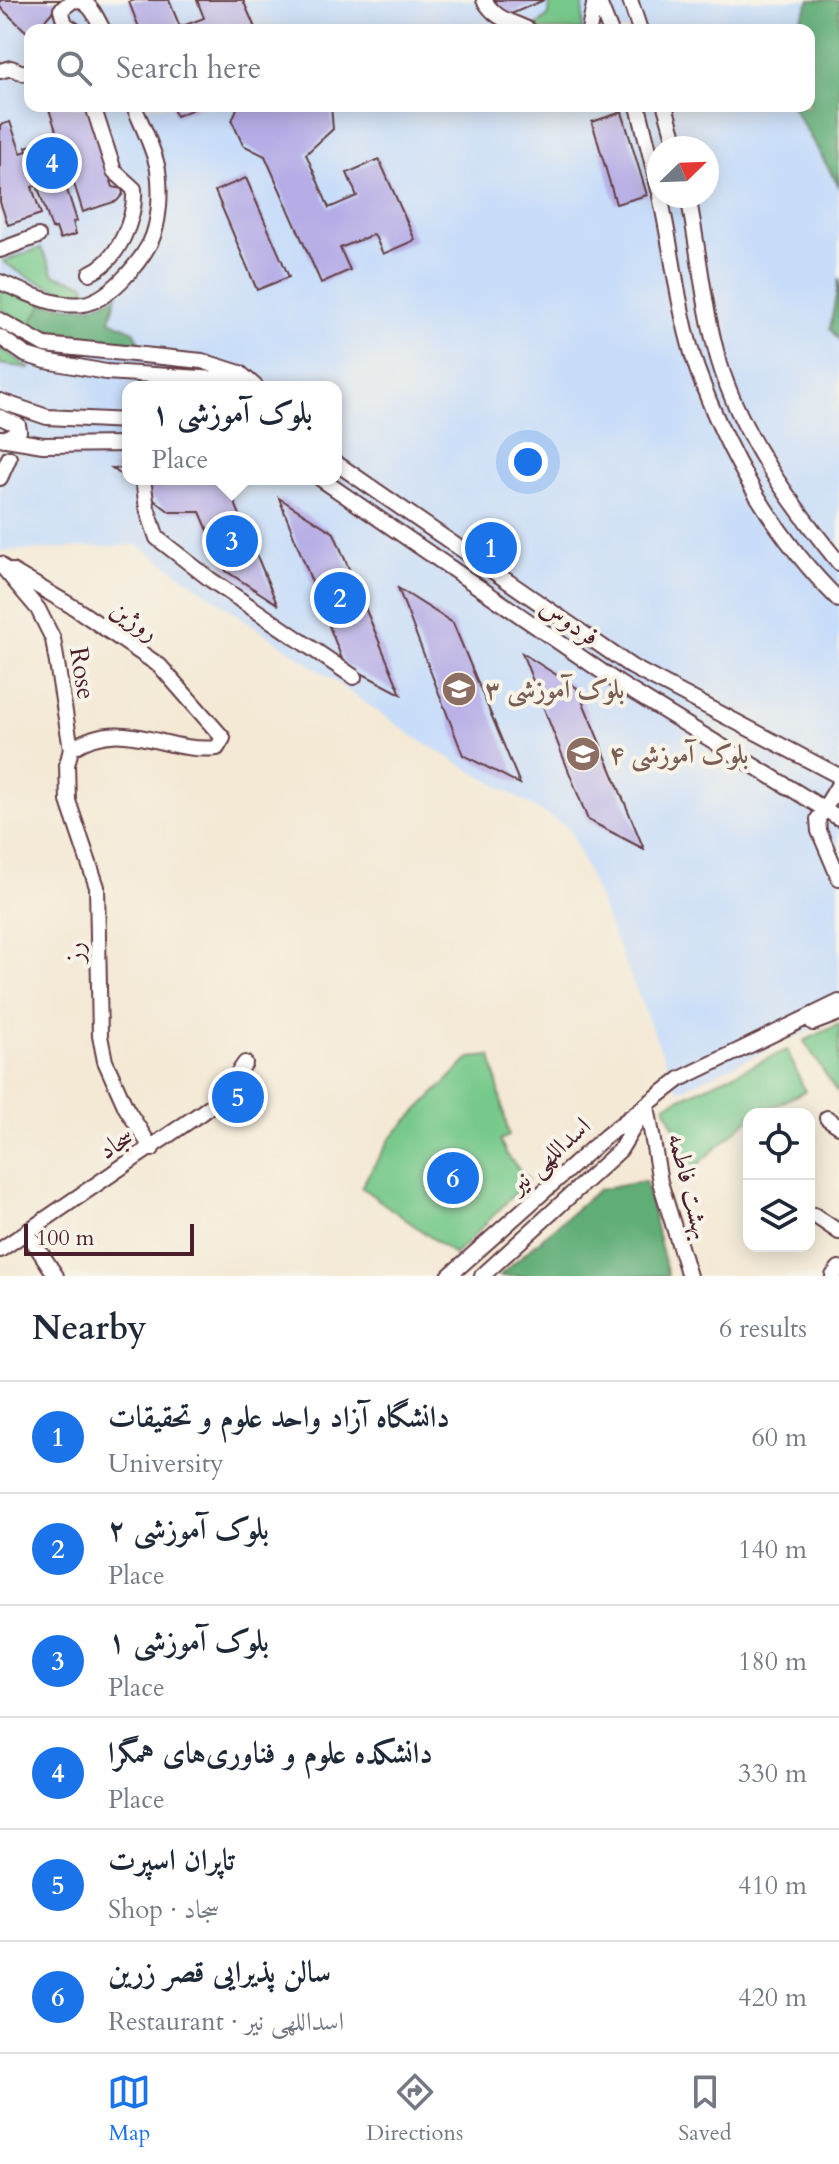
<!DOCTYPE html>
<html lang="en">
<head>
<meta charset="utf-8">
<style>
	:root { --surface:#fff; --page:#f6f6f7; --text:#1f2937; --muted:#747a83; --line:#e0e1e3; --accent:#1a73e8 }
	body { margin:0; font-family:Cardo,Amiri,serif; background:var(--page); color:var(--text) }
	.controls { position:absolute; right:24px; bottom:24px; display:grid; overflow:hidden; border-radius:16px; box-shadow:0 4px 20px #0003 }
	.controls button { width:72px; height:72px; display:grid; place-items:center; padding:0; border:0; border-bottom:2px solid var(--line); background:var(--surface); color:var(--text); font:40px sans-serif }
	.compass { position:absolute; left:647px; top:136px; width:72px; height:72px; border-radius:50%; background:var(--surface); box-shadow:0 4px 20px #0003; rotate:67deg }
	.scale { position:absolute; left:24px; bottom:20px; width:170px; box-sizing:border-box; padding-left:8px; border:4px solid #4a1f2b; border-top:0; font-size:22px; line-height:28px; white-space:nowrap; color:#4a1f2b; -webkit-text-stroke:6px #f7f3e8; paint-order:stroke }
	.you { position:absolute; left:528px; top:462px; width:28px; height:28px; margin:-20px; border:6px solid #fff; border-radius:50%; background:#1a73e8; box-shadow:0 0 0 12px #1a73e833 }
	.badge { display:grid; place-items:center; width:52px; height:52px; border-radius:50%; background:var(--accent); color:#fff; font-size:26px; font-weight:700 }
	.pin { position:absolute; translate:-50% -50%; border:4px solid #fff; box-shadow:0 2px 8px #0006 }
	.popup { position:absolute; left:122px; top:381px; width:220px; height:104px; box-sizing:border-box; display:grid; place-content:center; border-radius:16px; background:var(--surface); filter:drop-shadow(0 2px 6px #0005); font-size:26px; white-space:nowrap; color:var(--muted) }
	.popup b { font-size:30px; color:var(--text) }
	.popup::after { content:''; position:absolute; left:50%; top:100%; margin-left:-16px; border:16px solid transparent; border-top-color:var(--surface) }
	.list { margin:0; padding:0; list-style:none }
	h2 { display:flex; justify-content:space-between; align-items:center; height:104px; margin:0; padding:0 32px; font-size:34px }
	h2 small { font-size:26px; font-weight:400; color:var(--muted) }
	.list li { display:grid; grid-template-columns:52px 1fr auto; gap:24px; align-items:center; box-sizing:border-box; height:112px; padding:0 32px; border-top:2px solid var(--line) }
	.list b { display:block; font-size:30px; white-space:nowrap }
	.list p { margin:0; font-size:26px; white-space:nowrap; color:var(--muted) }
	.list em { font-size:26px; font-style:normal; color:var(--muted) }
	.icon { flex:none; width:44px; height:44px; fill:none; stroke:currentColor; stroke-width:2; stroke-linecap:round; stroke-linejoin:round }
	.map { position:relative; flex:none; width:839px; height:1276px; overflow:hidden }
	.search { position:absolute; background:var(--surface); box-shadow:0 4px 20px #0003; left:24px; right:24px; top:24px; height:88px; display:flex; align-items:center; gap:20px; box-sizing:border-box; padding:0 28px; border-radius:16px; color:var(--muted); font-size:30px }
	.sheet { height:776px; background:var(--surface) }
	nav { display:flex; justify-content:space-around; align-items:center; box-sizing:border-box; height:112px; border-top:2px solid var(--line); background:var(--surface); font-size:22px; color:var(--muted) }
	nav a { display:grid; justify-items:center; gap:4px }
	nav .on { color:var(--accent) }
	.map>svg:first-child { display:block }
	.built { fill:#c8ddf9; fill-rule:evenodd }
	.green { fill:#77c98b; stroke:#60745b; stroke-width:2 }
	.forest { fill:#61ad77; stroke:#566651; stroke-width:2 }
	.building { fill:#b6ade6 }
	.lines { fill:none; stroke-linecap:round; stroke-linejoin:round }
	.minor-casing { stroke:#643d44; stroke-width:18 }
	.minor { stroke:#fff; stroke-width:14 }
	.labels { text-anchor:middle; stroke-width:8; stroke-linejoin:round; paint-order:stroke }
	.street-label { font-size:26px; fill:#4a1f2b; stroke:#f7f3e8 }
	.education-label { font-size:26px; font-weight:bold; fill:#785e54; stroke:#f7f3e8; text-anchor:start }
</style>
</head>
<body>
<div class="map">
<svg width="839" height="1276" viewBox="0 0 839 1276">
	<rect width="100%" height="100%" fill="#f7f3e8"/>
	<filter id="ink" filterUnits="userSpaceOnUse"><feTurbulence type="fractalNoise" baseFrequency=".0125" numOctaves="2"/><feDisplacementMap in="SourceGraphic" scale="16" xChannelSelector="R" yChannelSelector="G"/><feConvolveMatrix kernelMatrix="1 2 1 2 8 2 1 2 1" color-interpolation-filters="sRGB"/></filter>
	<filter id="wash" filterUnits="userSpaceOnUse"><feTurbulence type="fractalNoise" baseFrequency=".006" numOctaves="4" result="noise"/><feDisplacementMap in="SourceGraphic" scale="32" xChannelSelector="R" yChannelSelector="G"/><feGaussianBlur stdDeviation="1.8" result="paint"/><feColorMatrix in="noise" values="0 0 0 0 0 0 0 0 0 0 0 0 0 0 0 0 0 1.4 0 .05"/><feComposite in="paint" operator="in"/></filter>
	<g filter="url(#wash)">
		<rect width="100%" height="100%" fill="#f4e9d5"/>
		<!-- built -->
		<path class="built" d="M0,0H839V1017L678,1091L569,828L419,740L138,545L0,551ZM30,30H809V106H30ZM659,148H707V196H659ZM128,387H336V479H128Z"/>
		<!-- green -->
		<path class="green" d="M550,0H583L582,30H538L536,27L549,15Z
			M41,248L54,275L85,284L87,294C54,290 29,281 3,261Z
			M0,288L44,303L28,327L0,308Z
			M0,348L30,368L0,364Z
			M839,1024V1091L837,1092L804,1041Z
			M787,1050L805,1091L759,1114H749V1119L695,1167L683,1150L665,1105Z
			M491,1056L509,1136L500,1140L507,1155L528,1180L455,1255L361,1187L392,1136L470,1058Z"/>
		<!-- forest -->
		<path class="forest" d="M810,0H839V186L792,106H809V30H795Z
			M839,279V340L830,329Z
			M117,295L110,320L134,331L140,344L28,327L44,303C75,308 90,312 117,295Z
			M645,1181L668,1276H499L598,1190Z"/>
		<g id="blocks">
			<!-- building -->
			<path class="building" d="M0,0H63L36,30H30V35L0,7Z
				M135,0H169L180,27L204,18L197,0H243L256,30H140L129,2Z
				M495,0H544L504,17Z
				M48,106H85L113,187L122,189L123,194L117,201L83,212L71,174L63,177L77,221L73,222L76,234L60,239L56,228L52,229L37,185L32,187L41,214L8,225L0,202V125L10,122L21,153L27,151L26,147L51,138L52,142L59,140Z
				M172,106H201L176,116Z
				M238,106H331L333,129L306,154L329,208L357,196L347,173L379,159L415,240L383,254L374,234L340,248L350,270L321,283L265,156L243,145L232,121Z
				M622,112L647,195L616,204L592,122Z
				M246,178L289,277L257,290L215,191Z
				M112,468L128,469V479H225L277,604L226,571L200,512H170Z
				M279,498L334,533L401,694L344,664Z
				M398,588L453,623L520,784L463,755Z
				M522,653L577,688L644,849L588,820Z"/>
		</g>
	</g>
	<g filter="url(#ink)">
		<use href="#blocks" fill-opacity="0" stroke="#643d44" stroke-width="2"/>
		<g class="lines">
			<!-- minor casing -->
			<g class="minor-casing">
				<path id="minor" d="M73,0L61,10L65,24L74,30
					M76,0C91,2 96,17 103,30
					M484,0C497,21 509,20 529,30
					M598,0L610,30
					M630,0L640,30
					M589,30L595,0
					M0,71L11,68L23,73L30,71
					M638,106L659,190
					M665,106L677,148
					M660,196C673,253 678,313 697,369C727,454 774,536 839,600
					M688,196C699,250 703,305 718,358C740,434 790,503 839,563
					M0,250L38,236
					M90,273C118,261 136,218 134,189L114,171L93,106
					M0,282C25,292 55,308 83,304C109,300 138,265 150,243C160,223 161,191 158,170C154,148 142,126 134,106
					M0,320L45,345L202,361L240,373L256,387
					M0,337L26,355L46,361L106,372L217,379L243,387
					M0,401L47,417L128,421
					M0,417L18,425L19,431L4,439
					M0,438L43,445L128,444
					M336,463L632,667L839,776
					M0,478L9,458
					M143,479L147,508L157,538L211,580L354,677
					M321,479L620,684L839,818
					M0,564L38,609L53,639L71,749L67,765L68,801L97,887L100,1036L105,1061L126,1108L152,1149
					M12,571L75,608L160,666L223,738L217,748C163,754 124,714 71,749
					M839,784L818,819L819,831L839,878
					M813,1023L839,1013
					M647,1106L660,1182L689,1276
					M827,1118L839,1126
					M814,1215L839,1232
					M27,1232L56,1276
					M0,1250L201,1113L221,1098L245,1063
					M449,1276L606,1136L680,1079L839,1002
					M482,1276L620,1150L643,1112
					M833,1276L839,1268"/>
			</g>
			<!-- minor -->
			<use href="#minor" class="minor"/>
		</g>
	</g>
	<!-- icons -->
	<defs>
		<g id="university-disc" transform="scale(1.8)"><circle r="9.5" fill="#8d6e63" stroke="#f7f3e8"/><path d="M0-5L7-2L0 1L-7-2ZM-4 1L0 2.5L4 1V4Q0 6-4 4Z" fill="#fff"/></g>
	</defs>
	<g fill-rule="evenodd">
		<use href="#university-disc" x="459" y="689"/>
		<use href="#university-disc" x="583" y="754"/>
	</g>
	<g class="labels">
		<!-- street labels -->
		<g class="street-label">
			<text transform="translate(135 620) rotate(34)" y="9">روژین</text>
			<text transform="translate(570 621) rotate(34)" y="9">فردوس</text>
			<text transform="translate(83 673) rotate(81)" y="9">Rose</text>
			<text transform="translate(74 952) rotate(-89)" y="9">رز</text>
			<text transform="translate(116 1143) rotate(-32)" y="9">سجاد</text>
			<text transform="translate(549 1155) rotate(-42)" y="9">اسداللهی نیر</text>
			<text transform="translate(690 1186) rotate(76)" y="9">بهشت فاطمه</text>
		</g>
		<!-- education labels -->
		<g class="education-label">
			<text x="485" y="698">بلوک آموزشی ۳</text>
			<text x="609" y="763">بلوک آموزشی ۴</text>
		</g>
	</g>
</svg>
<div class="controls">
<button><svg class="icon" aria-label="locate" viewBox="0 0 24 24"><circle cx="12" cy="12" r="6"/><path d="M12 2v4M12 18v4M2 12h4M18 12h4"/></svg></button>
<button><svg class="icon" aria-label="layers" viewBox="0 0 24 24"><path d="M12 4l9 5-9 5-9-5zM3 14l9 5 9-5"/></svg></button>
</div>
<svg class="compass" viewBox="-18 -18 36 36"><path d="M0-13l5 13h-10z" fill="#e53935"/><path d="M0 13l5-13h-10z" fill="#747a83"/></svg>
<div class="scale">100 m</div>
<div class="you"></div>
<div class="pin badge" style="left:491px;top:548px">1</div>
<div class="pin badge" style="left:340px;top:598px">2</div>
<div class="pin badge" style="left:232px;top:541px">3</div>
<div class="popup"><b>بلوک آموزشی ۱</b>Place</div>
<div class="pin badge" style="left:52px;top:163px">4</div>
<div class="pin badge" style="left:238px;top:1097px">5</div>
<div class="pin badge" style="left:453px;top:1178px">6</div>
<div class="search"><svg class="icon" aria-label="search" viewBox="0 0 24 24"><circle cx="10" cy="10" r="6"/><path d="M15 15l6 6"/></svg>Search here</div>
</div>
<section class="sheet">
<h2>Nearby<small>6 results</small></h2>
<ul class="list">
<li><span class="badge">1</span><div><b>دانشگاه آزاد واحد علوم و تحقیقات</b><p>University</p></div><em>60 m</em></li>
<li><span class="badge">2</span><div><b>بلوک آموزشی ۲</b><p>Place</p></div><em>140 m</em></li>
<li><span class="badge">3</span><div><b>بلوک آموزشی ۱</b><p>Place</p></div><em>180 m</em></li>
<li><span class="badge">4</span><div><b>دانشکده علوم و فناوری‌های همگرا</b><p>Place</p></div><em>330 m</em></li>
<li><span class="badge">5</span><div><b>تاپران اسپرت</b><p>Shop · سجاد</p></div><em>410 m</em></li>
<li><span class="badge">6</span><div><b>سالن پذیرایی قصر زرین</b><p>Restaurant · اسداللهی نیر</p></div><em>420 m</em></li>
</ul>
</section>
<nav>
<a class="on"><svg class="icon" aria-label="map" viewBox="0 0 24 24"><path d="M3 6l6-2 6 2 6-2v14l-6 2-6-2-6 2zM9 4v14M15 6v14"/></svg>Map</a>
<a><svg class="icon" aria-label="directions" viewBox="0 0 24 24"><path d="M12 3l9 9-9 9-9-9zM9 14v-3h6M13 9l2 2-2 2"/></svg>Directions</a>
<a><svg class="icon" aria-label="saved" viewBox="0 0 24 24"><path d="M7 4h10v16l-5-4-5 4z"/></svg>Saved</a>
</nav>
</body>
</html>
